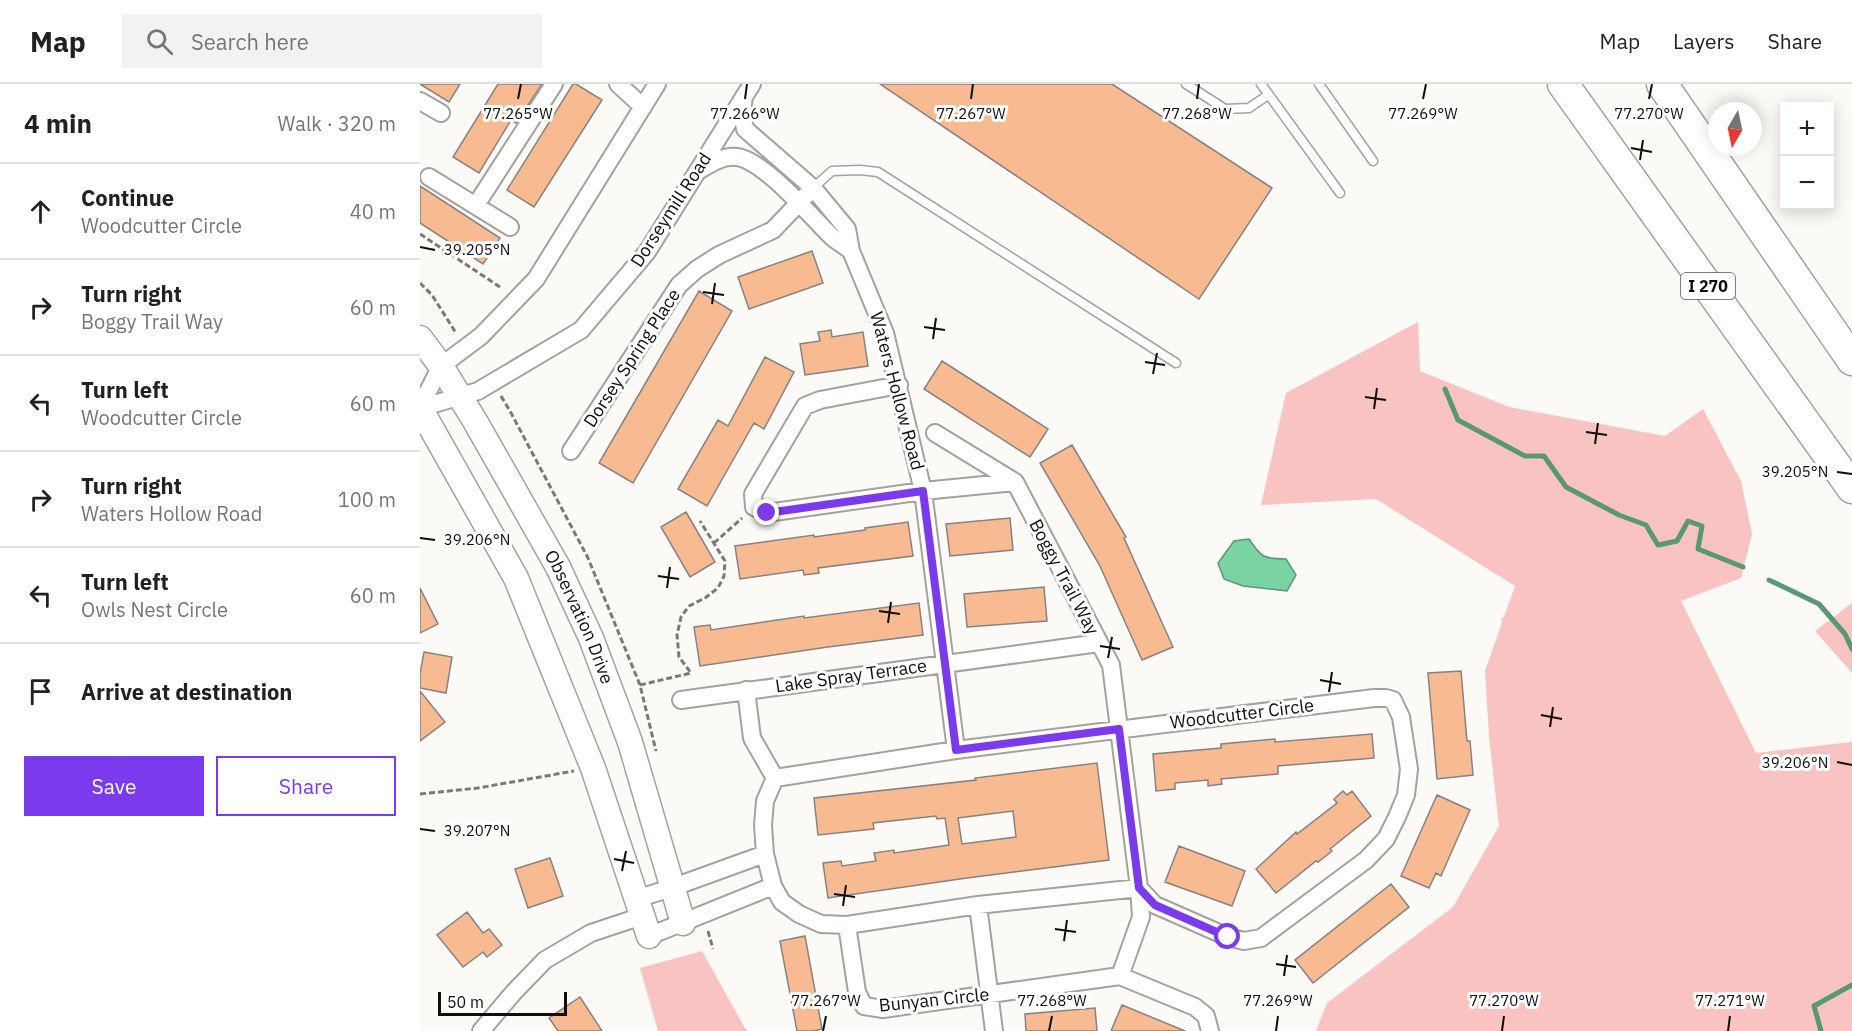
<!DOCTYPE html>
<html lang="en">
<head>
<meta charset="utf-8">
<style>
	:root { --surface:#fff; --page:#f2f2f2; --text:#202124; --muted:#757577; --line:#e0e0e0; --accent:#7c3aed }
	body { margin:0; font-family:"IBM Plex Sans",sans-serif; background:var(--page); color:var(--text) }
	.controls { position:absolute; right:18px; top:18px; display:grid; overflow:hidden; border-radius:0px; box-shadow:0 3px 15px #0003 }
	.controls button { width:54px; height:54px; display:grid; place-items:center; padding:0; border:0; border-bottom:2px solid var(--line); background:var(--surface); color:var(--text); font:30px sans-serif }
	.compass { position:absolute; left:1288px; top:18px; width:54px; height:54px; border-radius:50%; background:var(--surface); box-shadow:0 3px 15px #0003; rotate:189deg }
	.scale { position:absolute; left:18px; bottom:15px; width:129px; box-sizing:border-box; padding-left:6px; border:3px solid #0f0e0d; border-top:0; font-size:16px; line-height:21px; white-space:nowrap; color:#0f0e0d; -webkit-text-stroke:4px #fff; paint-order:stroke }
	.stop { position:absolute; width:18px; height:18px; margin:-14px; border:4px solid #7c3aed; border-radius:50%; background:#fff }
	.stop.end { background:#7c3aed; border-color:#fff; box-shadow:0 2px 6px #0008 }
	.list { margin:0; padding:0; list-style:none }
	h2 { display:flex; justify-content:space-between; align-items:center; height:78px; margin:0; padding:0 24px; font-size:26px }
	h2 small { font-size:20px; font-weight:400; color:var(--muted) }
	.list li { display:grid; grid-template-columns:39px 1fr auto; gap:18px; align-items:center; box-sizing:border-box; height:96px; padding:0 24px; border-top:2px solid var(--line) }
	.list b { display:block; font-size:22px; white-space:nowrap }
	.list p { margin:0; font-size:20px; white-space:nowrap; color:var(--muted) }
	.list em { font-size:20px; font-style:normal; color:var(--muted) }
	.actions { display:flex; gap:12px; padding:18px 24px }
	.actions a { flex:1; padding:14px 0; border:2px solid var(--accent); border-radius:0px; text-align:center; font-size:21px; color:var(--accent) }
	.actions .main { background:var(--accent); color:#fff }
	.icon { flex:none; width:33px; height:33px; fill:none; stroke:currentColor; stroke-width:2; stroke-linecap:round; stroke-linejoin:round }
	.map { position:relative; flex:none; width:1432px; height:947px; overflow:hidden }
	header { display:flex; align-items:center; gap:36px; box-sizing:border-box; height:84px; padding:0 30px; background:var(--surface); border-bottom:2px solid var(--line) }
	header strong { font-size:28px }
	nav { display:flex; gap:33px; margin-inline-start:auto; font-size:21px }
	.search { width:420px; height:54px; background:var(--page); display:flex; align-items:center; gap:15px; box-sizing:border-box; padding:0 21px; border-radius:0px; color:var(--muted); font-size:22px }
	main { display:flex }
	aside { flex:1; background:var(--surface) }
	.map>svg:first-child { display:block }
	.green { fill:#f9c3c1 }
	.water { fill:#79d3a2; stroke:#599875; stroke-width:1.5 }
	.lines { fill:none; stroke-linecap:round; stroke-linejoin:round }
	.stream { stroke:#599875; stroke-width:5 }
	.building { fill:#f8bb91; stroke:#858280; stroke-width:1.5; fill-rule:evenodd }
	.lane-casing { stroke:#a3a29e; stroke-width:11 }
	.street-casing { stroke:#a3a29e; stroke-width:20 }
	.secondary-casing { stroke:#a3a29e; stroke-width:27 }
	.highway-casing { stroke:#a3a29e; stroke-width:33 }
	.path { stroke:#7a7977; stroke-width:3; stroke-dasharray:6 3; stroke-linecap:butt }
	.lane { stroke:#fff; stroke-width:8 }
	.street { stroke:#fff; stroke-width:16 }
	.secondary { stroke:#fff; stroke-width:24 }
	.highway { stroke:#fff; stroke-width:30 }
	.route { stroke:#7c3aed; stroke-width:8 }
	.ticks { fill:none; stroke:#0f0e0d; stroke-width:2 }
	.labels { text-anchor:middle; stroke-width:6; stroke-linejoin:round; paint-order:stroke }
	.shield { fill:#fff; stroke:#575656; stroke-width:1.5 }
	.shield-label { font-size:16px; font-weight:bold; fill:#0f0e0d }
	.street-label { font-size:18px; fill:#0f0e0d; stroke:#fff }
	.ticks-label { font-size:15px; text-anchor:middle; fill:#0f0e0d; stroke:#fff; stroke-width:6; stroke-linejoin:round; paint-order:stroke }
</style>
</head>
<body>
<header>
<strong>Map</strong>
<div class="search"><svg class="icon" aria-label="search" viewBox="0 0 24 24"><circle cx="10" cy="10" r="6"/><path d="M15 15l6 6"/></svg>Search here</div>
<nav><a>Map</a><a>Layers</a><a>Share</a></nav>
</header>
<main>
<aside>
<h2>4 min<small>Walk · 320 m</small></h2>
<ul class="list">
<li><svg class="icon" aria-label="ahead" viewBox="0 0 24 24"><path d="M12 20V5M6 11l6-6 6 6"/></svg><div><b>Continue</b><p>Woodcutter Circle</p></div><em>40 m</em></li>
<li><svg class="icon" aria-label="right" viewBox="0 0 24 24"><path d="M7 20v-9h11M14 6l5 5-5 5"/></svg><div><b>Turn right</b><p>Boggy Trail Way</p></div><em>60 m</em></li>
<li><svg class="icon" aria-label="left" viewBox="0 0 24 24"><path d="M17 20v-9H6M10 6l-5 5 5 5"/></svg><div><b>Turn left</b><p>Woodcutter Circle</p></div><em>60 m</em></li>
<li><svg class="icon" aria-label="right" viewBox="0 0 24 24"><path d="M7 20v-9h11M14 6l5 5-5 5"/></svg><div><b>Turn right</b><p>Waters Hollow Road</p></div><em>100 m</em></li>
<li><svg class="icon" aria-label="left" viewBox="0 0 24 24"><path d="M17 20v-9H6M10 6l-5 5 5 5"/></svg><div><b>Turn left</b><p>Owls Nest Circle</p></div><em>60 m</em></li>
<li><svg class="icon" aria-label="arrive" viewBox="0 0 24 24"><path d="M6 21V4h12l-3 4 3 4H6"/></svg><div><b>Arrive at destination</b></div></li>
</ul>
<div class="actions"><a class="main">Save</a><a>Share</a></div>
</aside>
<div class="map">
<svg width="1432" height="947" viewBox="0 0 1432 947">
	<rect width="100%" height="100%" fill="#fcfaf7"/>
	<!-- green -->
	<path class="green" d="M998,238L1000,287L1089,323L1245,352L1283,325L1321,397L1332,450L1321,494L1261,517L1336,669L1431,658L1432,655V947H896L907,919L1033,823L1079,742L1069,652L1065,587L1082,539L1081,534L1084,533L1095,502L956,415L841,421L866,309Z
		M1432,519V589L1395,547Z
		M282,867L325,944L328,947H238L220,884Z"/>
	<!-- water -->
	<path class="water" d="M829,455C841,473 843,475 866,475L876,491L867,507L823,502L804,495L798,479L814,457Z"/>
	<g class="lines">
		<!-- stream -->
		<path class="stream" d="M1025,305L1038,336L1105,372H1124L1146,403L1199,431L1226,441L1238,461L1257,457L1268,437L1282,442L1278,465L1323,483
			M1349,496L1399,520L1425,550L1432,565
			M1401,947L1394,922L1432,901"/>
	</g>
	<!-- building -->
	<path class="building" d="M0,0H40L29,18Z
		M78,0H122L96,39L91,36L59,89L33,73Z
		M153,0H156L182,16L114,123L87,106Z
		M460,0H692L852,104L779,215Z
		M0,102L80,154L63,180L0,139Z
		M392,167L403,199L329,225L318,193Z
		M279,207L312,227L213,399L179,379Z
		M411,246L412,253L443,248L448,282L385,291L380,260L400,257L398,248Z
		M345,273L374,288L344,345L334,339L287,422L258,405L298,336L308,342Z
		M522,277L628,345L610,373L504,305Z
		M652,361L706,453L704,454L753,563L722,576L680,482L620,379Z
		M266,428L295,478L270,493L241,443Z
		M590,434L593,466L530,472L526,440Z
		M488,438L493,472L398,484L399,489L384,491L383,486L320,495L315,462L394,451V453L445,446V444Z
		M624,503L627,537L547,543L544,510Z
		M0,504L18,540L0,549Z
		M499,519L503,551L408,563L280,582L274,543L290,541L291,546L384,532V534Z
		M4,568L32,573L26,609L0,604V590Z
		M1041,587L1047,657H1050L1053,691L1017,695L1008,589Z
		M0,607L25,638L0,657Z
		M952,650L954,674L858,682V690L801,695L802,700L788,702V696L755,699V705L736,707L733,670L801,664V660L855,655V658Z
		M677,679L689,776L547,794L408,814L403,779L421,777L422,782L456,777L454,769L474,766V769L529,761L525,734L517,735L516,732L453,739L454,745L398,751L394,714L556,696L555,694ZM593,727L596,753L542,760L538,734Z
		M923,707L927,711L932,707L951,732L910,765L912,767L898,778L896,777L856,809L836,785L876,748L877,750L917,719L914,715Z
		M1017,711L1050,726L1021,792L1016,789L1009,804L981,792Z
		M759,762L825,787L812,822L745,798Z
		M130,774L143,812L108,824L95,785Z
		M971,800L989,823L893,899L875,876Z
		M47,828L63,849L69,845L82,861L67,873L63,868L43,883L17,851Z
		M385,852L402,945L393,947H377L360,857Z
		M160,913L182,947H138L129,934Z
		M702,921L765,947H691Z
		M675,924L677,947H606L605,930Z"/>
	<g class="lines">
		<!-- lane casing -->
		<g class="lane-casing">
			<path id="lane" d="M766,0L805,25L829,24L848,11
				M841,0L920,109
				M899,0L953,77
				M393,104L412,87L440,86L458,88L756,279"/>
		</g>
		<!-- street casing -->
		<g class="street-casing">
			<path id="street" d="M198,0L223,23
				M324,12L322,29L325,45L393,104L427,145L431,167L465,249L503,407L536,666
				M0,17L21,29
				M278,87C290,80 303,71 317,73C345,77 392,134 412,153C418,158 425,162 431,167
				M9,93L90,143
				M56,121L134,0
				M479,301L400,316L385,322L333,410L334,423L347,429L503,407L595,398
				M0,323L21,282L61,252L116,195L237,0
				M0,324L58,307L161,246L227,168L332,0
				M515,349L595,398L691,581L719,804L721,833L700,892
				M151,367L259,201L277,185L299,171L353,146L393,104
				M326,606L332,654L355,694
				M954,614H966L973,616L981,633L989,685L986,711L977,733L966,755L946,776L841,854L824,857L808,853L735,821L719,804L558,821L427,841L401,840L379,830L362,818L353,802L345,770L343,741L345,717L355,694L536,666Z
				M261,616L679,559
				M216,815L251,804L345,770
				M558,821L574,947
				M427,841L437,908L444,922L463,925L700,892L775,923L786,932L790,947
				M229,852L353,802
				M61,947L94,908L125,876L171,849L222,832"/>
		</g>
		<!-- secondary casing -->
		<g class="secondary-casing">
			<g id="secondary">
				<path id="s1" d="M0,254L21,282L55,337L138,483L171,554L210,658L263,839"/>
				<path d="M0,324L96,494L173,684L229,852"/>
			</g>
		</g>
		<!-- highway casing -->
		<g class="highway-casing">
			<path id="highway" d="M1143,0L1432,404
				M1242,0L1432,276"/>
		</g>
		<!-- path -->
		<path class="path" d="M0,150L80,203
			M0,199L12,211L36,249
			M81,312L90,327L168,474L220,601L236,667
			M294,459L322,434
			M220,601L271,589L259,573L257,551L261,533L269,522L285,514L298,504L304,492L305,477L280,437
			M0,710L58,704L154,687
			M288,847L293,865"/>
		<!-- lane -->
		<use href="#lane" class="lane"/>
		<!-- street -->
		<use href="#street" class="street"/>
		<!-- secondary -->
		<use href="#secondary" class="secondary"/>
		<!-- highway -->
		<use href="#highway" class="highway"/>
	</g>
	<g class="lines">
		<!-- route -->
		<path class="route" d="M347,429L503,407L536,666L699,645L719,804L735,821L808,853"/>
	</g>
	<!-- ticks -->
	<path class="ticks" d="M98,15L101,0M325,15L327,0M551,15L553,0M777,15L779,0M1003,15L1006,0M1229,15L1232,0M1211,64L1232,68M1220,76L1223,56M0,163L15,166M283,208L304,211M292,220L295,199M504,243L525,246M513,255L516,234M725,278L745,281M733,290L737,269M945,313L966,316M954,325L957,304M1166,348L1187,351M1175,360L1178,339M1417,388L1432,390M0,454L15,456M238,492L259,495M247,504L250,483M459,527L480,530M468,539L471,518M680,562L700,565M688,574L692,553M900,596L921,600M909,608L912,588M1121,631L1142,635M1130,643L1133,623M1417,678L1432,681M0,745L15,747M194,775L214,779M202,787L206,767M414,810L435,813M423,822L426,801M635,845L656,848M644,857L647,836M856,880L876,883M864,892L867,871M403,947L406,932M629,947L632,932M856,947L858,932M1082,947L1084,932M1308,947L1310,932"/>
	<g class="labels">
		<!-- shield labels -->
		<rect class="shield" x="1261" y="189" width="54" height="26" rx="4.5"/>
		<g class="shield-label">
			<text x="1288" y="208">I 270</text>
		</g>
		<!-- street labels -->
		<g class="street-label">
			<text transform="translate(251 126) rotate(-57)" y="6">Dorseymill Road</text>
			<text transform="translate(212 274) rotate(-57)" y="6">Dorsey Spring Place</text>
			<text transform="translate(477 307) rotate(75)" y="6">Waters Hollow Road</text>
			<text transform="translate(644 493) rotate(62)" y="6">Boggy Trail Way</text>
			<text dy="6" stroke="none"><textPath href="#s1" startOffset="322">Observation Drive</textPath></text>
			<text transform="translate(431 592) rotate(-8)" y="6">Lake Spray Terrace</text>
			<text transform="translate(822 630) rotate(-7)" y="6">Woodcutter Circle</text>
			<text transform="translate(514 916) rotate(-6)" y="6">Bunyan Circle</text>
		</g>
	</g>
	<g class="ticks-label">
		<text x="98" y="35">77.265°W</text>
		<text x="325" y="35">77.266°W</text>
		<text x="551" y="35">77.267°W</text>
		<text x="777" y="35">77.268°W</text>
		<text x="1003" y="35">77.269°W</text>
		<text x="1229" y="35">77.270°W</text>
		<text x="57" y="171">39.205°N</text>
		<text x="1375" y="393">39.205°N</text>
		<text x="57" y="461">39.206°N</text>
		<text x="1375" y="684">39.206°N</text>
		<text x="57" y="752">39.207°N</text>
		<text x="406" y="922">77.267°W</text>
		<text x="632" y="922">77.268°W</text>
		<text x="858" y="922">77.269°W</text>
		<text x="1084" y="922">77.270°W</text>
		<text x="1310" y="922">77.271°W</text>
	</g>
</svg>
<div class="controls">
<button>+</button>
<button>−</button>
</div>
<svg class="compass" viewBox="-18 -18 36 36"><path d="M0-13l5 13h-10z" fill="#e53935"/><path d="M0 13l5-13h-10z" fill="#757577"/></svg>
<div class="scale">50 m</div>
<div class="stop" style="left:808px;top:853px"></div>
<div class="stop end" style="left:347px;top:429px"></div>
</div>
</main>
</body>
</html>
